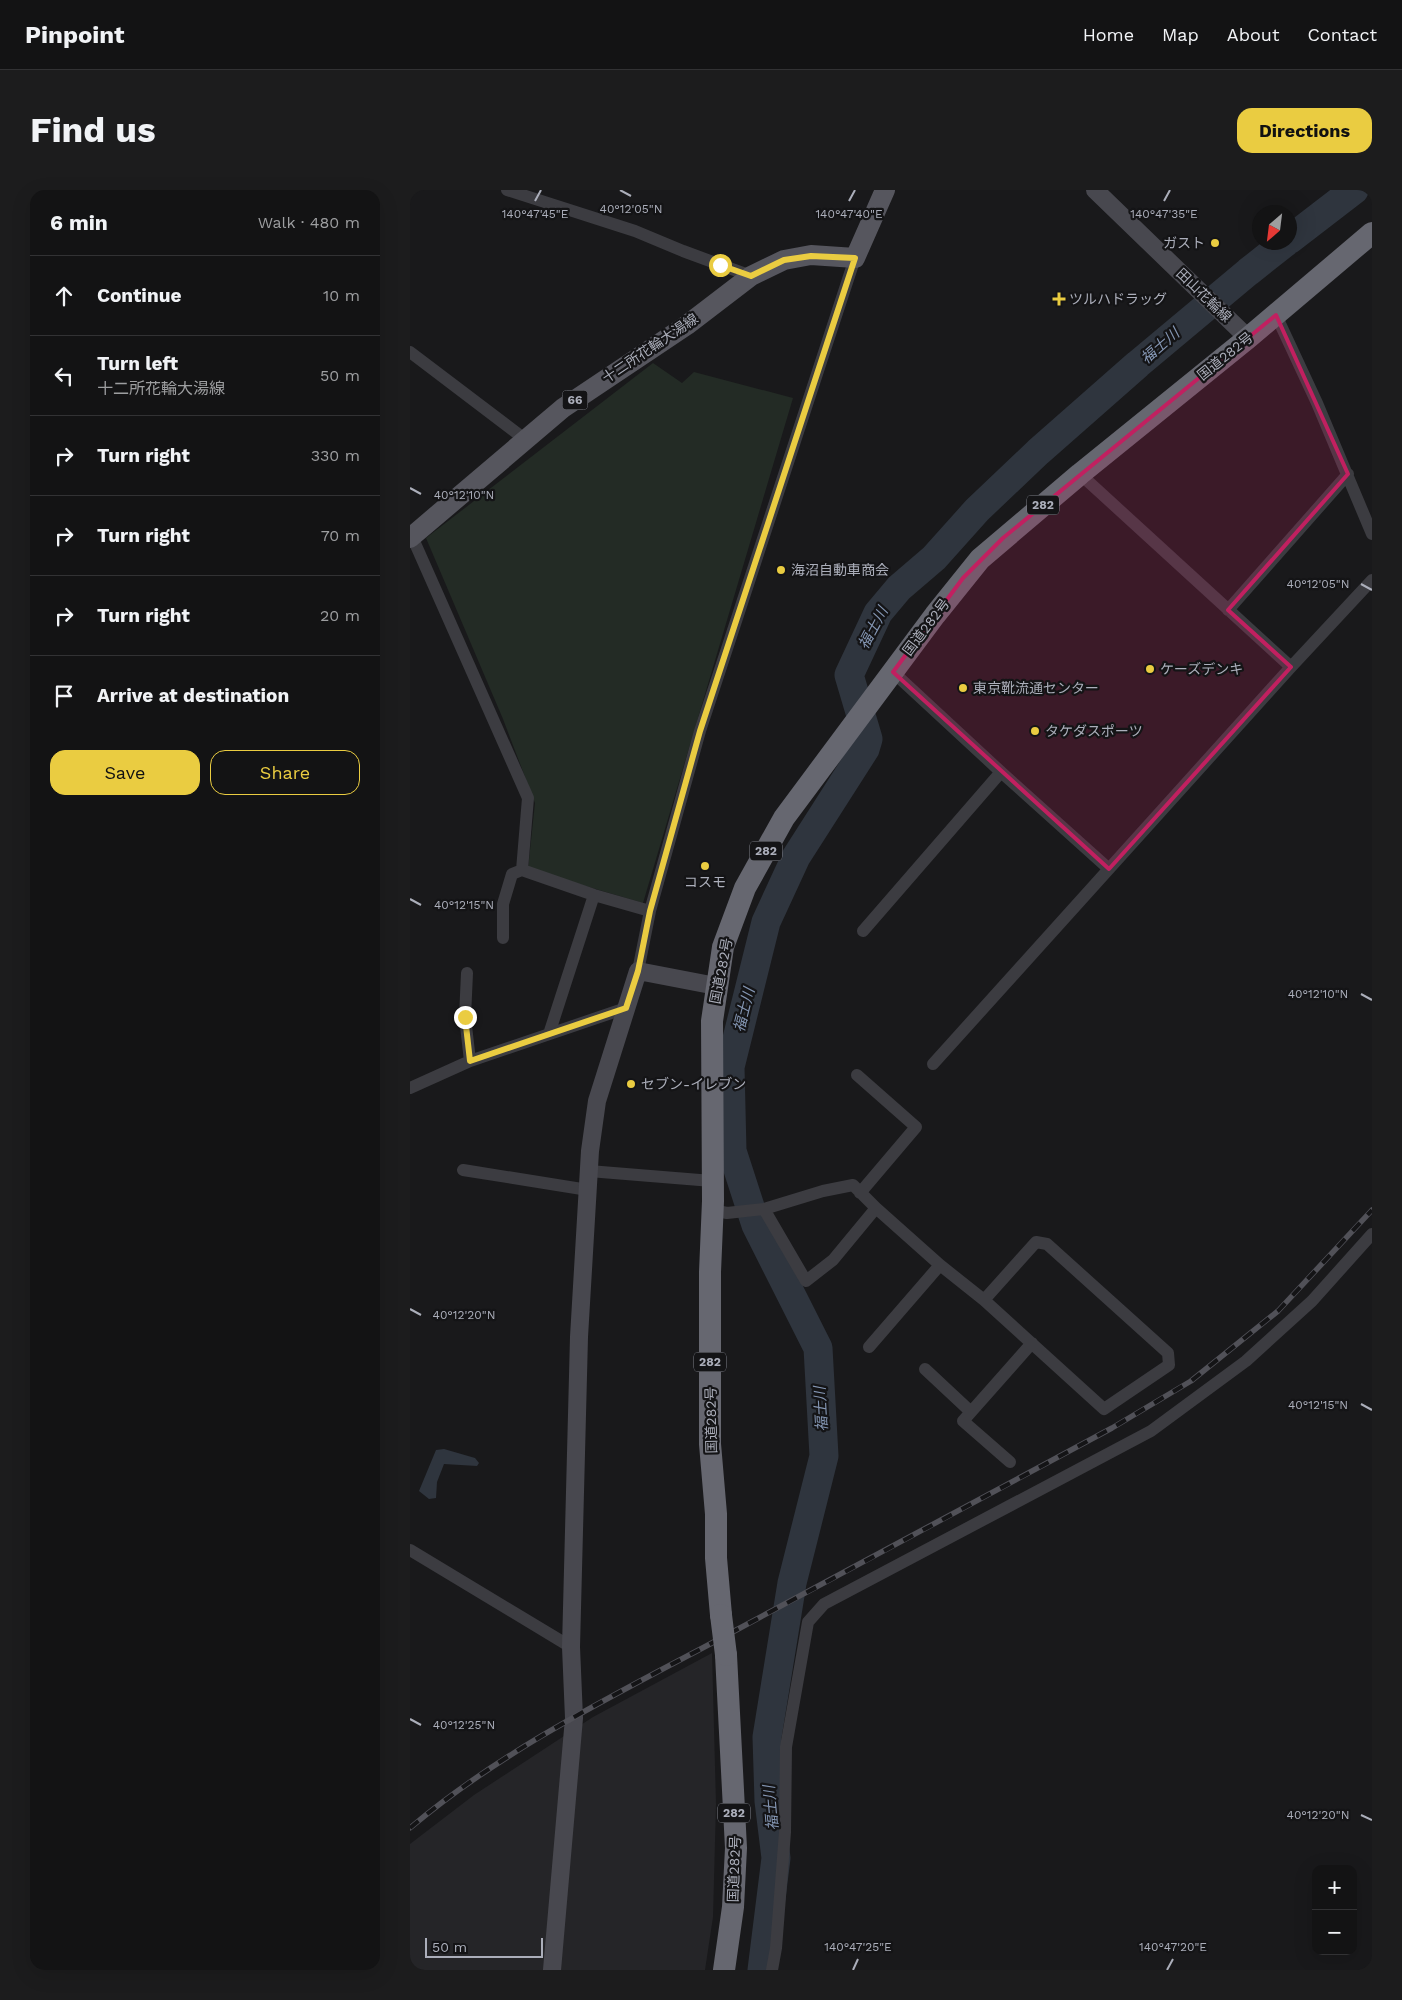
<!DOCTYPE html>
<html lang="en">
<head>
<meta charset="utf-8">
<style>
	:root { --surface:#131314; --page:#1c1c1d; --text:#f1f3f6; --muted:#9d9ea0; --line:#323234; --accent:#eacc41 }
	body { margin:0; font-family:"Work Sans","Noto Sans JP",sans-serif; background:var(--page); color:var(--text) }
	.controls { position:absolute; right:15px; bottom:15px; display:grid; overflow:hidden; border-radius:10px; box-shadow:0 5px 20px #0002 }
	.controls button { width:45px; height:45px; display:grid; place-items:center; padding:0; border:0; border-bottom:1px solid var(--line); background:var(--surface); color:var(--text); font:25px sans-serif }
	.compass { position:absolute; left:842px; top:15px; width:45px; height:45px; border-radius:50%; background:var(--surface); box-shadow:0 5px 20px #0002; rotate:208deg }
	.scale { position:absolute; left:15px; bottom:12px; width:118px; box-sizing:border-box; padding-left:5px; border:2px solid #abaeba; border-top:0; font-size:14px; line-height:18px; white-space:nowrap; color:#abaeba; -webkit-text-stroke:4px #141416; paint-order:stroke }
	.stop { position:absolute; width:15px; height:15px; margin:-11px; border:4px solid #eacc41; border-radius:50%; background:#fff }
	.stop.end { background:#eacc41; border-color:#fff; box-shadow:0 1px 5px #0008 }
	.list { margin:0; padding:0; list-style:none }
	h2 { display:flex; justify-content:space-between; align-items:center; height:65px; margin:0; padding:0 20px; font-size:21px }
	h2 small { font-size:16px; font-weight:400; color:var(--muted) }
	.list li { display:grid; grid-template-columns:32px 1fr auto; gap:15px; align-items:center; box-sizing:border-box; height:80px; padding:0 20px; border-top:1px solid var(--line) }
	.list b { display:block; font-size:19px; white-space:nowrap }
	.list p { margin:0; font-size:16px; white-space:nowrap; color:var(--muted) }
	.list em { font-size:16px; font-style:normal; color:var(--muted) }
	.actions { display:flex; gap:10px; padding:15px 20px }
	.actions a { flex:1; padding:11px 0; border:1px solid var(--accent); border-radius:15px; text-align:center; font-size:18px; color:var(--accent) }
	.actions .main { background:var(--accent); color:#111 }
	.icon { flex:none; width:28px; height:28px; fill:none; stroke:currentColor; stroke-width:2; stroke-linecap:round; stroke-linejoin:round }
	.map { position:relative; flex:none; width:962px; height:1780px; overflow:hidden; border-radius:15px }
	header { display:flex; align-items:center; gap:30px; box-sizing:border-box; height:70px; padding:0 25px; background:var(--surface); border-bottom:1px solid var(--line) }
	header strong { font-size:24px }
	nav { display:flex; gap:28px; margin-inline-start:auto; font-size:18px }
	.intro { display:flex; align-items:center; justify-content:space-between; box-sizing:border-box; height:120px; padding:0 30px }
	h1 { margin:0; font-size:35px }
	.button { padding:12px 22px; border-radius:15px; background:var(--accent); color:#111; font-size:18px; font-weight:700 }
	main { display:flex; gap:30px; padding:0 30px }
	aside { flex:1; background:var(--surface); border-radius:15px; box-shadow:0 5px 20px #0002 }
	.map>svg:first-child { display:block }
	.built { fill:#252528 }
	.green { fill:#232b25 }
	.water { fill:#2f353e }
	.lines { fill:none; stroke-linecap:round; stroke-linejoin:round }
	.river { stroke:#2f353e; stroke-width:29 }
	.street { stroke:#3c3c41; stroke-width:12 }
	.secondary { stroke:#48484f; stroke-width:18 }
	.primary { stroke:#56565e; stroke-width:20 }
	.highway { stroke:#666770; stroke-width:22 }
	.rail-casing { stroke:#515158; stroke-width:5.5 }
	.rail { stroke:#141416; stroke-width:4; stroke-dasharray:11; stroke-linecap:butt }
	.highway-bridge { stroke:#666770; stroke-width:22 }
	.route { stroke:#eacc41; stroke-width:6 }
	.marked { fill:#c12060; fill-opacity:0.2; stroke:#c12060; stroke-width:4; stroke-linejoin:round }
	.ticks { fill:none; stroke:#abaeba; stroke-width:2 }
	.poi-dot { fill:#eacc41; stroke:#141416; stroke-width:2 }
	.labels { text-anchor:middle; stroke-width:4.5; stroke-linejoin:round; paint-order:stroke }
	.shield { fill:#141416; stroke:#7e8089; stroke-width:1 }
	.shield-label { font-size:12px; font-weight:bold; fill:#abaeba }
	.poi-label { font-size:14px; fill:#abaeba; stroke:#141416; text-anchor:start }
	.street-label { font-size:14px; fill:#abaeba; stroke:#141416 }
	.water-label { font-size:15px; font-style:italic; fill:#8496b3; stroke:#141416 }
	.ticks-label { font-size:12px; text-anchor:middle; fill:#abaeba; stroke:#141416; stroke-width:4.5; stroke-linejoin:round; paint-order:stroke }
</style>
</head>
<body>
<header>
<strong>Pinpoint</strong>
<nav><a>Home</a><a>Map</a><a>About</a><a>Contact</a></nav>
</header>
<div class="intro"><h1>Find us</h1><a class="button">Directions</a></div>
<main>
<aside>
<h2>6 min<small>Walk · 480 m</small></h2>
<ul class="list">
<li><svg class="icon" aria-label="ahead" viewBox="0 0 24 24"><path d="M12 20V5M6 11l6-6 6 6"/></svg><div><b>Continue</b></div><em>10 m</em></li>
<li><svg class="icon" aria-label="left" viewBox="0 0 24 24"><path d="M17 20v-9H6M10 6l-5 5 5 5"/></svg><div><b>Turn left</b><p>十二所花輪大湯線</p></div><em>50 m</em></li>
<li><svg class="icon" aria-label="right" viewBox="0 0 24 24"><path d="M7 20v-9h11M14 6l5 5-5 5"/></svg><div><b>Turn right</b></div><em>330 m</em></li>
<li><svg class="icon" aria-label="right" viewBox="0 0 24 24"><path d="M7 20v-9h11M14 6l5 5-5 5"/></svg><div><b>Turn right</b></div><em>70 m</em></li>
<li><svg class="icon" aria-label="right" viewBox="0 0 24 24"><path d="M7 20v-9h11M14 6l5 5-5 5"/></svg><div><b>Turn right</b></div><em>20 m</em></li>
<li><svg class="icon" aria-label="arrive" viewBox="0 0 24 24"><path d="M6 21V4h12l-3 4 3 4H6"/></svg><div><b>Arrive at destination</b></div></li>
</ul>
<div class="actions"><a class="main">Save</a><a>Share</a></div>
</aside>
<div class="map">
<svg width="962" height="1780" viewBox="0 0 962 1780">
	<rect width="100%" height="100%" fill="#19191b"/>
	<!-- built -->
	<path class="built" d="M302,1463L306,1614L303,1727L295,1780H0V1654L64,1605L183,1527Z"/>
	<!-- green -->
	<path class="green" d="M243,173L272,193L284,182L383,208L233,713L118,679L125,613L93,529L16,348Z"/>
	<!-- water -->
	<path class="water" d="M34,1259L65,1268L69,1273L67,1276L34,1274L27,1292L26,1308L19,1309L9,1301L26,1260Z"/>
	<g class="lines">
		<!-- river -->
		<path class="river" d="M879,50L944,0
			M352,1780L366,1668L359,1611L357,1547L382,1393L414,1266L408,1158L346,1035L322,961L320,877L356,732L386,667L455,559L458,549L439,485L468,423L489,398L524,368L567,320L628,262L728,174L838,82L876,52"/>
		<!-- street -->
		<path class="street" d="M97,0L225,41L273,61L341,86
			M866,125L907,213L962,344
			M0,162L116,250
			M670,284L881,477
			M0,342L118,608L112,680L184,705L240,721
			M818,420L938,284
			M591,582L699,679
			M453,741L591,582L483,482
			M93,748V714L102,684L112,680
			M228,781L240,721L290,541L445,68
			M57,783L55,827L60,871
			M139,844L184,705
			M523,874L881,477L962,390
			M447,885L506,937L450,1003
			M0,898L60,871L216,818
			M53,980L178,1000
			M179,981L302,991
			M466,1018L443,995L413,1001L354,1019L396,1091L423,1070L466,1018L530,1075
			M302,1020L317,1023L354,1019
			M626,1052L637,1054L758,1163L759,1175L694,1219L574,1110Z
			M459,1157L530,1075L574,1110
			M515,1179L561,1222
			M600,1272L553,1231L622,1153
			M0,1360L161,1457
			M362,1780L366,1758L375,1642L376,1557L398,1432L414,1414L741,1241L836,1171L902,1111L962,1044"/>
		<!-- secondary -->
		<path class="secondary" d="M685,0L838,148
			M142,1780L164,1528L161,1457L169,1147L180,961L187,911L228,781L306,796"/>
		<!-- primary -->
		<path class="primary" d="M0,348L153,218L277,135L341,86L374,70L401,65L445,68L475,0"/>
		<!-- highway -->
		<path class="highway" d="M311,1425L306,1368V1324L300,1254V1082L303,1011L302,831L313,757L335,698L374,628L525,425L570,369L670,284L838,148L962,43
			M314,1780L323,1717L326,1658L316,1465"/>
		<!-- rail casing -->
		<g class="rail-casing">
			<path id="rail" d="M0,1638C98,1555 217,1499 330,1438C454,1372 578,1305 702,1238L781,1191L868,1121L962,1020"/>
		</g>
		<!-- rail -->
		<use href="#rail" class="rail"/>
		<!-- highway-bridge -->
		<path class="highway-bridge" d="M311,1425L316,1465"/>
	</g>
	<g class="lines">
		<!-- route -->
		<path class="route" d="M55,827L60,871L216,818L228,781L240,721L290,541L445,68L401,66L374,70L341,86L310,75"/>
	</g>
	<!-- marked area -->
	<path class="marked" d="M866,125L938,284L818,420L881,477L699,679L483,482L553,388L593,348Z"/>
	<!-- ticks -->
	<path class="ticks" d="M210,0L221,6M125,11L131,0M439,11L445,0M754,11L760,0M0,298L11,304M951,394L962,400M0,709L11,715M951,804L962,810M0,1119L11,1125M951,1214L962,1220M0,1529L11,1535M951,1625L962,1630M443,1780L448,1769M757,1780L763,1769"/>
	<!-- markers -->
	<g class="poi-dot">
		<circle cx="805" cy="53" r="5"/>
		<path d="M646.5 101.5h5v5h5v5h-5v5h-5v-5h-5v-5h5z"/>
		<circle cx="371" cy="380" r="5"/>
		<circle cx="740" cy="479" r="5"/>
		<circle cx="553" cy="498" r="5"/>
		<circle cx="625" cy="541" r="5"/>
		<circle cx="295" cy="676" r="5"/>
		<circle cx="221" cy="894" r="5"/>
	</g>
	<g class="labels">
		<!-- shield labels -->
		<g class="shield">
			<rect x="152.5" y="200.5" width="25" height="19" rx="4"/>
			<rect x="617" y="305.5" width="32" height="19" rx="4"/>
			<rect x="340" y="651.5" width="32" height="19" rx="4"/>
			<rect x="284" y="1162.5" width="32" height="19" rx="4"/>
			<rect x="308" y="1613.5" width="32" height="19" rx="4"/>
		</g>
		<g class="shield-label">
			<text x="165" y="214">66</text>
			<text x="633" y="319">282</text>
			<text x="356" y="665">282</text>
			<text x="300" y="1176">282</text>
			<text x="324" y="1627">282</text>
		</g>
		<!-- poi labels -->
		<g class="poi-label">
			<text x="795" y="58" text-anchor="end">ガスト</text>
			<text x="659" y="114">ツルハドラッグ</text>
			<text x="381" y="385">海沼自動車商会</text>
			<text x="750" y="484">ケーズデンキ</text>
			<text x="563" y="503">東京靴流通センター</text>
			<text x="635" y="546">タケダスポーツ</text>
			<text x="295" y="697" text-anchor="middle">コスモ</text>
			<text x="231" y="899">セブン-イレブン</text>
		</g>
		<!-- street labels -->
		<g class="street-label">
			<text transform="translate(794 105) rotate(44)" y="5">田山花輪線</text>
			<text transform="translate(240 158) rotate(-34)" y="5">十二所花輪大湯線</text>
			<text transform="translate(815 166) rotate(-39)" y="5">国道282号</text>
			<text transform="translate(516 437) rotate(-53)" y="5">国道282号</text>
			<text transform="translate(311 781) rotate(-79)" y="5">国道282号</text>
			<text transform="translate(301 1230) rotate(-91)" y="5">国道282号</text>
			<text transform="translate(324 1679) rotate(-88)" y="5">国道282号</text>
		</g>
		<!-- water labels -->
		<g class="water-label">
			<text transform="translate(750 156) rotate(-41)" y="5">福士川</text>
			<text transform="translate(463 438) rotate(-62)" y="5">福士川</text>
			<text transform="translate(334 820) rotate(-76)" y="5">福士川</text>
			<text transform="translate(411 1219) rotate(-93)" y="5">福士川</text>
			<text transform="translate(361 1618) rotate(-95)" y="5">福士川</text>
		</g>
	</g>
	<g class="ticks-label">
		<text x="221" y="23">40°12'05"N</text>
		<text x="125" y="28">140°47'45"E</text>
		<text x="439" y="28">140°47'40"E</text>
		<text x="754" y="28">140°47'35"E</text>
		<text x="54" y="309">40°12'10"N</text>
		<text x="908" y="398">40°12'05"N</text>
		<text x="54" y="719">40°12'15"N</text>
		<text x="908" y="808">40°12'10"N</text>
		<text x="54" y="1129">40°12'20"N</text>
		<text x="908" y="1219">40°12'15"N</text>
		<text x="54" y="1539">40°12'25"N</text>
		<text x="908" y="1629">40°12'20"N</text>
		<text x="448" y="1761">140°47'25"E</text>
		<text x="763" y="1761">140°47'20"E</text>
	</g>
</svg>
<div class="controls">
<button>+</button>
<button>−</button>
</div>
<svg class="compass" viewBox="-18 -18 36 36"><path d="M0-13l5 13h-10z" fill="#e53935"/><path d="M0 13l5-13h-10z" fill="#9d9ea0"/></svg>
<div class="scale">50 m</div>
<div class="stop" style="left:310px;top:75px"></div>
<div class="stop end" style="left:55px;top:827px"></div>
</div>
</main>
</body>
</html>
